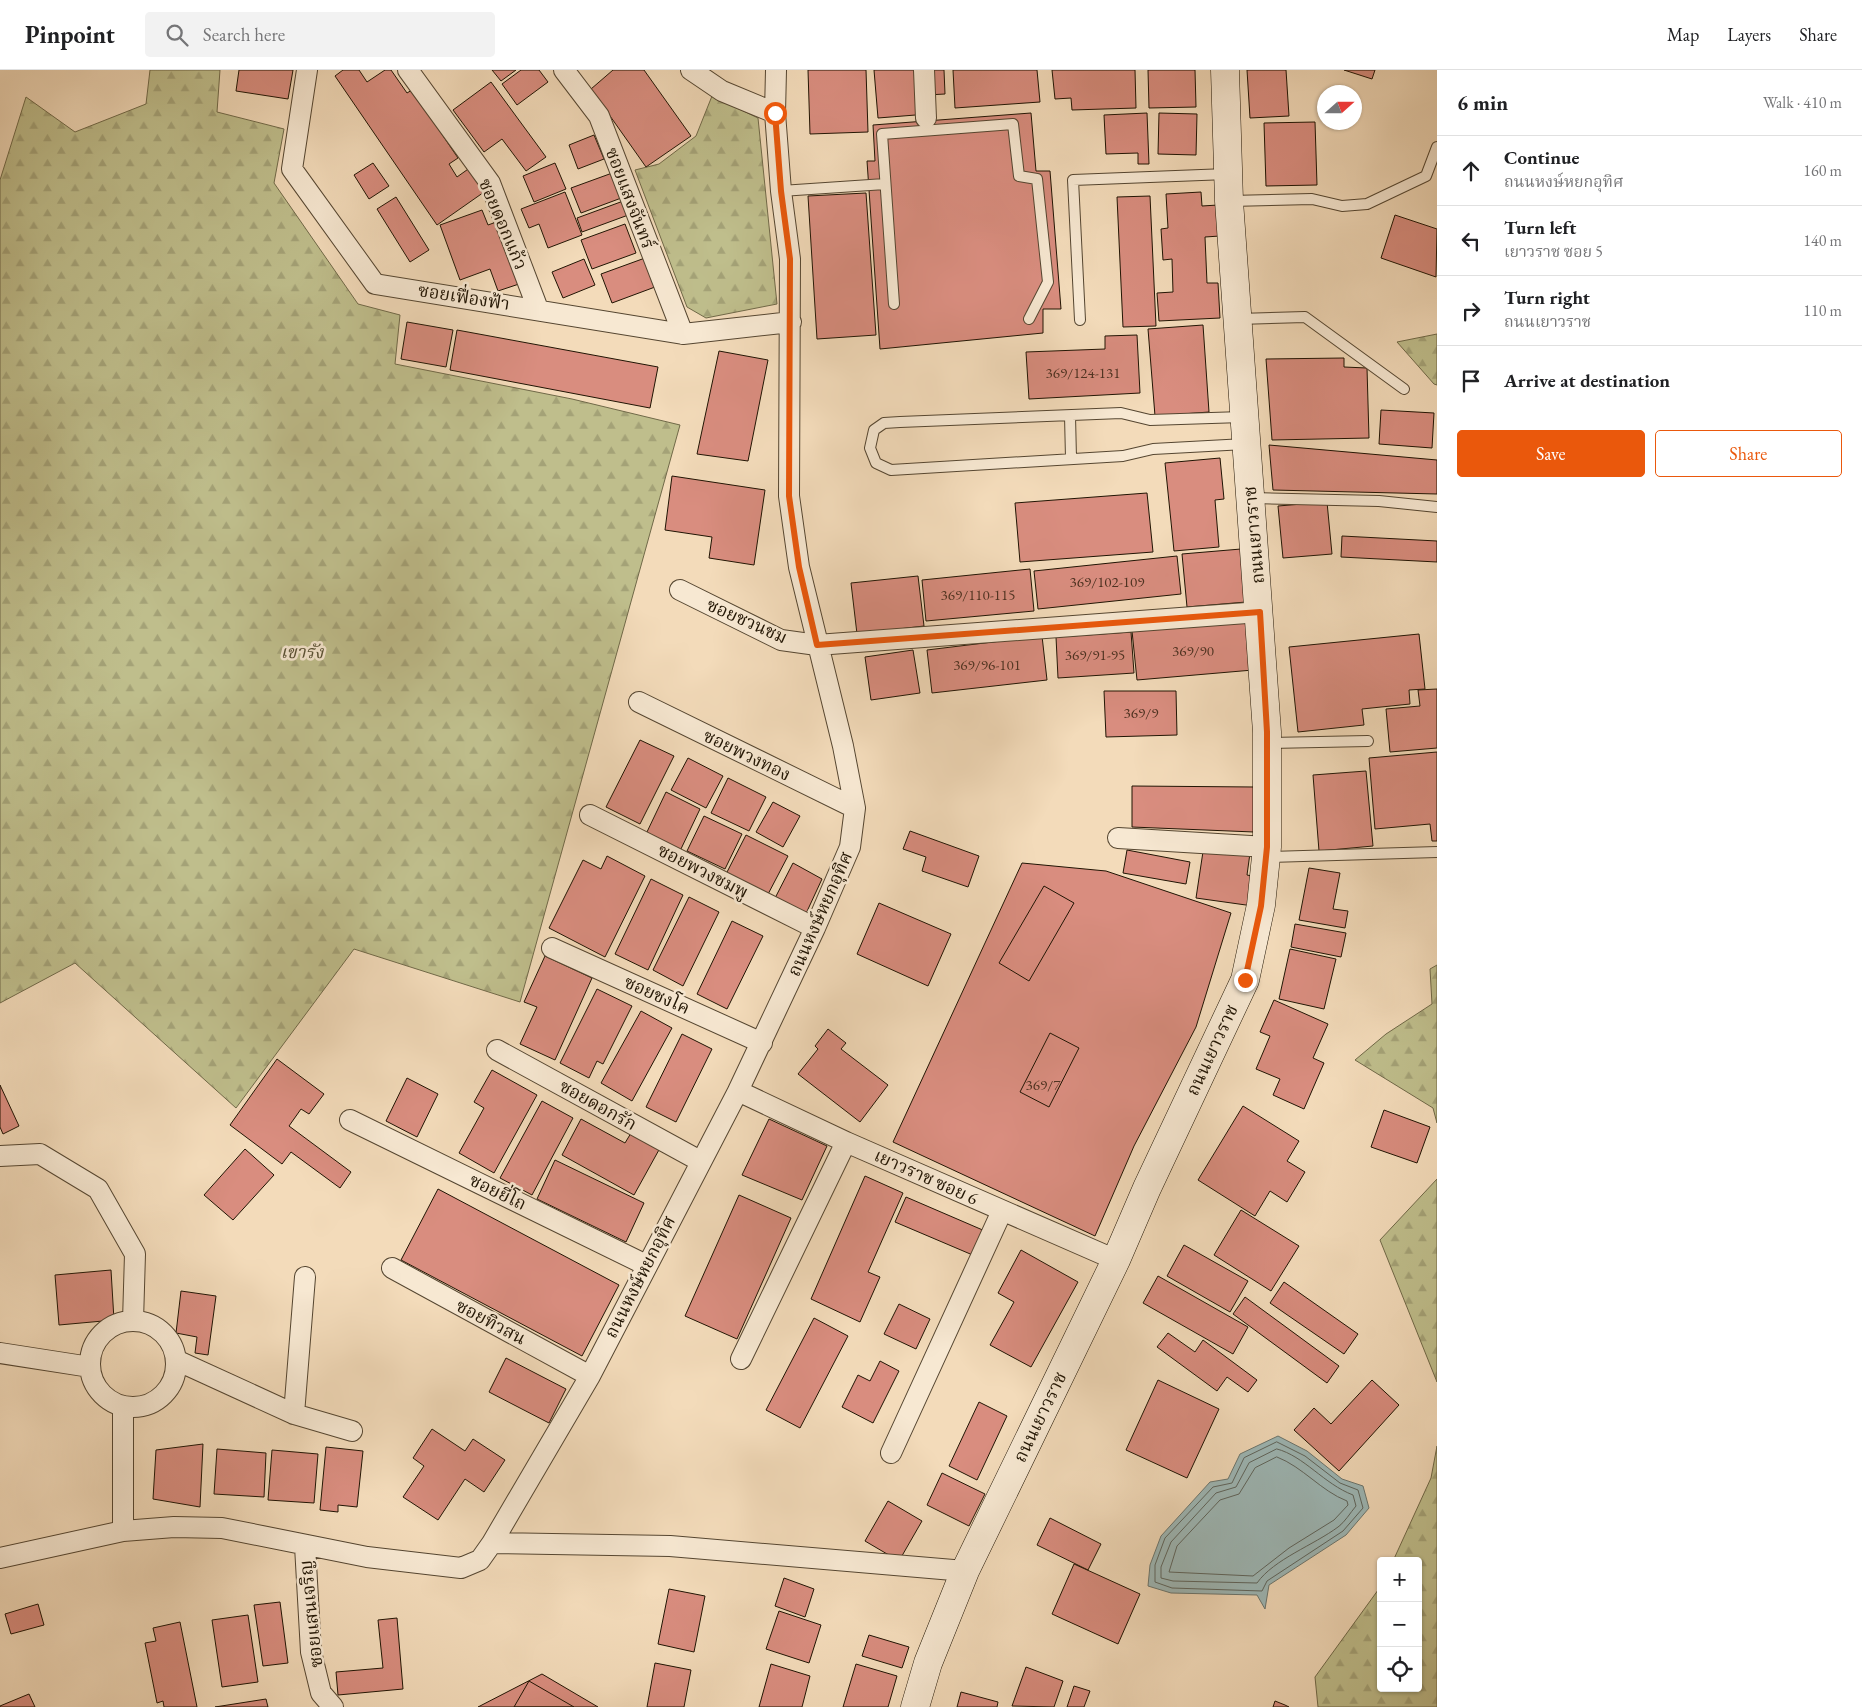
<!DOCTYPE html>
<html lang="en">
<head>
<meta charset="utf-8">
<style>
	:root { --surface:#fff; --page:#f2f2f2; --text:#202124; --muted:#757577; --line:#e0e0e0; --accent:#ea580c }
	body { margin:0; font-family:"EB Garamond","Noto Serif Thai",serif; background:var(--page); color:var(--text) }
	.controls { position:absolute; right:15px; bottom:15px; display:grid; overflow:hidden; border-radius:5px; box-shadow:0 1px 4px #0004 }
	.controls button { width:45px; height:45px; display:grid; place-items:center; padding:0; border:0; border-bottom:1px solid var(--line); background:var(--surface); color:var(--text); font:25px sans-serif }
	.compass { position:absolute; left:1317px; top:15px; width:45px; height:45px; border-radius:50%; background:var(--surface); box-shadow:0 1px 4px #0004; rotate:69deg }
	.stop { position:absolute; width:15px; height:15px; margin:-11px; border:4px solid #ea580c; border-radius:50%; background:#fff }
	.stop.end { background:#ea580c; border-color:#fff; box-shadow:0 1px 5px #0008 }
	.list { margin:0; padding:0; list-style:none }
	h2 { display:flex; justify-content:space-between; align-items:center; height:65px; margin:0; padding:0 20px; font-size:21px }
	h2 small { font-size:16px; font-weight:400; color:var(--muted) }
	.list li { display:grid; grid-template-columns:32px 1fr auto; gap:15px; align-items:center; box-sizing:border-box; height:70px; padding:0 20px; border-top:1px solid var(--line) }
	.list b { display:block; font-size:19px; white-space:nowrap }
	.list p { margin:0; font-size:16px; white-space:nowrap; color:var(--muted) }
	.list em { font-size:16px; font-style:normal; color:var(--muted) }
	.actions { display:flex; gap:10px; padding:15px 20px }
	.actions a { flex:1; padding:11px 0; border:1px solid var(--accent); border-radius:5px; text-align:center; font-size:18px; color:var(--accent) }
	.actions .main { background:var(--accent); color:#fff }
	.icon { flex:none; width:28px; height:28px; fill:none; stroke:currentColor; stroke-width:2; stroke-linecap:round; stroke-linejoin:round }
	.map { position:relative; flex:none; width:1437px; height:1637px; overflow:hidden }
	header { display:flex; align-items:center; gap:30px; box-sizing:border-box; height:70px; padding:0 25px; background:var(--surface); border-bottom:1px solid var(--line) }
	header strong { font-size:24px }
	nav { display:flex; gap:28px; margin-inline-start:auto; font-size:18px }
	.search { width:350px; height:45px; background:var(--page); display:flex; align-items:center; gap:12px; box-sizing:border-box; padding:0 18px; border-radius:5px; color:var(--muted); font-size:19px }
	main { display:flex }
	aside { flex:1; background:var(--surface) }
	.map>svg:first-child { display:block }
	.forest { fill:url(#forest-firs); stroke:#706948 }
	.water { fill:#9eb9b8; stroke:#6c7770 }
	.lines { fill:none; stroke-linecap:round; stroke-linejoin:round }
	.shore { stroke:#5f665e; stroke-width:1 }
	.building { fill:#d98d7f; stroke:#201403 }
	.service-casing { stroke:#554631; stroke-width:12 }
	.minor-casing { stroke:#554631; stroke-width:22 }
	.secondary-casing { stroke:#201403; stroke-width:29 }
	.service { stroke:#f7e8d2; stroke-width:10 }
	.minor { stroke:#f7e8d2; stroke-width:20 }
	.secondary { stroke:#f7e8d2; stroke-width:28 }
	.route { stroke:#ea580c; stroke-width:6 }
	.labels { text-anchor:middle; stroke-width:5; stroke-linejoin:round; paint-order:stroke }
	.number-label { font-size:15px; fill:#4e3222 }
	.street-label { font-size:18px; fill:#201403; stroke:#f7e8d2 }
	.park-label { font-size:18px; font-style:italic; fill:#585033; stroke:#f7e8d2 }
</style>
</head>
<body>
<header>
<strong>Pinpoint</strong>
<div class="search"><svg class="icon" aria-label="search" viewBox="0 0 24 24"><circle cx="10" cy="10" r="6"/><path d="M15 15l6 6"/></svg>Search here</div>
<nav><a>Map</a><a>Layers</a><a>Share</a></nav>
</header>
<main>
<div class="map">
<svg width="1437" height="1637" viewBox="0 0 1437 1637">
	<defs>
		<pattern id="forest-firs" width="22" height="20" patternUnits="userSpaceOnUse" patternTransform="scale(1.25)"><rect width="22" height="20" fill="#bfbe8c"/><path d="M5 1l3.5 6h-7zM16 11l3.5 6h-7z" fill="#a4a277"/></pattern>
	</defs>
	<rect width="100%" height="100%" fill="#f3dbba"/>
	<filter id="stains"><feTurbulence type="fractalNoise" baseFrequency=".004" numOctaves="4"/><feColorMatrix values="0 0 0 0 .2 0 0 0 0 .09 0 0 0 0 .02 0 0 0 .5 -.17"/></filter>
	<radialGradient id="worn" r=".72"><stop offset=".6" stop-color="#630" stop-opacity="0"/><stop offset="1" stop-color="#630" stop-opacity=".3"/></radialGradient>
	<!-- forest -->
	<path class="forest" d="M150,0H220L217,42L284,59L274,113L358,234L400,245L395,294L572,329L680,355L520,932L354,879L236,1038L75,893L0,933V110L26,27L75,62L146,34Z
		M712,26L758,48L777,234L706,248L687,237L635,100L659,94L696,66Z
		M1437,264V315L1434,314L1397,272Z
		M1437,895V1053L1433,1038L1355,990L1386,964L1432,934L1430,899Z
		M1437,1109V1312L1380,1170Z
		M1437,1376V1637H1318L1315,1607L1381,1516V1618H1418V1491H1393L1431,1408Z"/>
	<!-- water -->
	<path class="water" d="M1278,1366L1307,1381L1342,1409L1363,1416L1369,1438L1346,1465L1269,1515L1265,1539L1257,1525L1171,1523L1148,1516L1150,1495L1161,1466L1210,1412L1228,1409L1240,1384Z"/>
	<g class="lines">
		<!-- shore -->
		<path class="shore" d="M1277,1372L1305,1386L1340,1413L1358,1420L1363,1438L1343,1461L1267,1511L1262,1521L1172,1518L1155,1512V1495L1165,1468L1213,1417L1232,1413L1244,1388Z
			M1277,1379C1304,1386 1324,1414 1353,1425L1356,1436C1350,1443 1345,1452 1338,1457C1314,1475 1274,1489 1257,1513L1173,1511L1161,1508V1497L1171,1472L1216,1423L1236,1417L1249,1393Z
			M1277,1387C1303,1397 1321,1421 1347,1431L1348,1435L1334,1450L1289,1478L1253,1506L1169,1502L1177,1476L1220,1430L1239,1424L1255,1398Z"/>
	</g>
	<!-- building -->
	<path class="building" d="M239,0H293L288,29L236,21Z
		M343,0H359L367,12L385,0H391L407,23L412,20L458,88L449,94L457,107L471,97L487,120L437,155L335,6Z
		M492,0H516L501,11Z
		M521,0H539L548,12L517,35L502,14Z
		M613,0H644L691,66L646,97L591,19Z
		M808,0H866L868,62L810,64Z
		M874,0H944L945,24L927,25L928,44L878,48Z
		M953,0H1037L1040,32L955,38Z
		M1052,0H1135L1136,38L1072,40L1071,28L1055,29Z
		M1148,0H1195L1196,37L1149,38Z
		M1247,0H1286L1289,46L1250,48Z
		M1344,0H1375L1372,9Z
		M491,12L546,87L526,101L502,69L484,82L453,40Z
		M1031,43L1036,101H1050L1061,239H1043V263L880,279L867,91H875L873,55Z
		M1147,43L1149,94H1138V83L1106,84L1104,45Z
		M1159,43L1197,44L1196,85L1158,84Z
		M1315,52L1317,115L1266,116L1264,53Z
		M594,65L604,89L578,99L569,75Z
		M373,93L389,116L369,129L354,105Z
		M555,93L566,119L534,132L523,106Z
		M615,102L624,127L581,143L571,118Z
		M565,122L582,165L548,178L539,154L529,158L521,139Z
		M1201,122L1202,136L1218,135L1220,166L1205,167L1207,213H1218L1220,248L1159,251L1157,223L1173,222L1172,189L1163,190L1161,159L1168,158L1166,124Z
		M866,123L876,265L817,269L808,126Z
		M1150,126L1156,256L1123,257L1117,127Z
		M396,127L429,180L410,192L377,139Z
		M626,130L631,144L582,162L577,148Z
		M482,140L488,155L499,151L522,213L498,221L490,199L460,210L440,155Z
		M1395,145L1437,159L1436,207L1381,188Z
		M625,154L636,183L592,199L581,170Z
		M645,188L655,217L612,233L601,204Z
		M584,189L595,215L563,228L552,202Z
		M407,252L453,260L446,297L401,289Z
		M1203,255L1209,342L1155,346L1148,259Z
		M457,260L658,297L650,338L450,300Z
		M1137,265L1140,323L1029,329L1026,282L1105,279V266Z
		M719,281L768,290L748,391L697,384Z
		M1344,288V297L1367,298L1369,368L1272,370L1266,289Z
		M1381,340L1434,343L1432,378L1379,374Z
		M1269,375L1437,390V424L1273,420Z
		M1220,388L1224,429L1215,430L1219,477L1174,481L1165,393Z
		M672,406L765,420L754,495L709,488L712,467L665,460Z
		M1147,423L1153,482L1020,492L1015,433Z
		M1327,432L1332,484L1283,488L1278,436Z
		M1342,466L1437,471V492L1341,487Z
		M1241,479L1246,532L1187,537L1182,484Z
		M1177,486L1181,524L1038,539L1034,501Z
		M1030,499L1034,541L926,551L922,510Z
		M918,506L924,556L857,564L851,513Z
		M1248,551L1253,600L1137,610L1132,561Z
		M1131,562L1134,603L1058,608L1056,567Z
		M1419,564L1425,619L1409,620L1410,634L1362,639L1364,655L1298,662L1289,577Z
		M1042,566L1047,610L932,623L927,580Z
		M913,580L920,623L871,630L865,587Z
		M1437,619V678L1390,682L1386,639L1420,636L1418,620Z
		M1104,621H1176L1177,665L1106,667Z
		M640,670L674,686L640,754L606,737Z
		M1437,682V771H1432L1430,754L1375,759L1369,688Z
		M688,688L723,706L706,738L671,720Z
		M1366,701L1373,776L1319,781L1313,705Z
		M728,708L766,727L749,761L711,743Z
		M1132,716L1255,717L1254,762L1132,757Z
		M666,722L700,739L680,781L646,764Z
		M773,732L800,746L783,777L756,762Z
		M704,746L742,764L725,799L687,781Z
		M910,761L979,786L968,817L922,801L926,787L903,779Z
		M746,765L788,786L766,828L725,806Z
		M1204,775L1250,783L1247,805L1257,807L1253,836L1196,828Z
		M1127,780L1190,792L1186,814L1123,803Z
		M607,786L645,806L605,887L549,858L583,790L601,799Z
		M793,793L822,809L803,850L772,834Z
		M1022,793L1106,801L1231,843L1196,957L1134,1076L1095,1166L893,1072Z
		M1309,798L1340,803L1333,839L1348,841L1345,858L1299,850Z
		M651,809L683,825L648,900L615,884Z
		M1044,816L1074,833L1029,911L999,893Z
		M689,827L719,842L683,916L653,900Z
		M879,833L951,864L928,916L857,884Z
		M732,851L763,866L727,939L697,924Z
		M1295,854L1346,863L1341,887L1291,877Z
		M1290,879L1336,889L1324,939L1279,929Z
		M545,886L592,908L555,990L520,974L537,937L524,932Z
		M597,919L632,936L603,994L597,991L589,1008L560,993Z
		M1274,930L1328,954L1313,988L1324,993L1304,1039L1273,1025L1280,1009L1256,999L1270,966L1260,962Z
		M641,941L672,958L632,1031L601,1013Z
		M828,959L846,973L841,979L888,1015L860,1052L798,1004L818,979L815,976Z
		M1050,963L1079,978L1049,1037L1020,1022Z
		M682,964L712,979L676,1052L646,1037Z
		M277,989L324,1024L309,1044L301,1039L289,1056L351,1102L340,1118L291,1082L282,1094L230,1055Z
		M492,1000L537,1025L494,1103L459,1083L484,1038L474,1032Z
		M407,1008L438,1024L417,1067L386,1051Z
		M0,1015L19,1056L3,1064L0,1057Z
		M542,1031L573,1048L532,1125L500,1108Z
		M1243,1036L1299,1071L1287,1091L1305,1102L1287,1132L1270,1121L1255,1146L1198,1110Z
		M1384,1040L1430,1057L1417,1093L1371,1077Z
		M581,1049L625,1073L631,1063L660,1078L634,1125L562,1085Z
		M769,1049L827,1076L802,1130L742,1105Z
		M245,1079L274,1105L233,1150L204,1125Z
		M555,1090L644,1133L626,1172L537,1129Z
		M865,1106L903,1123L868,1202L880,1207L860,1252L811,1229Z
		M438,1119L619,1215L582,1286L401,1190Z
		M739,1125L791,1148L737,1269L685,1246Z
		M906,1127L985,1161L975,1186L895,1152Z
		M1241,1140L1299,1176L1271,1221L1214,1185Z
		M1184,1175L1248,1211L1230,1242L1167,1206Z
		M1021,1180L1078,1212L1031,1297L990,1275L1014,1232L998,1223Z
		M111,1200L114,1250L59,1255L55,1205Z
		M1158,1206L1248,1257L1233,1284L1143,1233Z
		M1284,1212L1358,1264L1344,1284L1270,1233Z
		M181,1221L216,1226L208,1285L195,1283L197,1267L176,1263Z
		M1245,1227L1339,1296L1327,1313L1233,1244Z
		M899,1234L930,1249L916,1279L884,1264Z
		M814,1248L848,1266L800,1358L766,1340Z
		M1168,1263L1195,1282L1203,1270L1257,1310L1248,1322L1227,1307L1217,1321L1157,1277Z
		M506,1288L566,1319L549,1353L489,1322Z
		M880,1291L899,1301L873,1353L842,1337L858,1305L870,1311Z
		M1158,1310L1219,1339L1187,1408L1126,1380Z
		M1372,1310L1399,1335L1339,1401L1294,1360L1314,1338L1331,1354Z
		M979,1332L1007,1346L977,1410L949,1396Z
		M432,1359L465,1381L473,1369L505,1390L484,1422L465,1409L438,1450L403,1427L424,1396L413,1388Z
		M203,1374L200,1437L153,1429L156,1380Z
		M326,1377L363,1381L357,1437L338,1435V1442L320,1440Z
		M217,1379L266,1383L264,1427L214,1424Z
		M272,1380L318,1384L314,1433L268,1430Z
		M942,1403L985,1424L969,1456L927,1435Z
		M888,1431L922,1451L899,1491L865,1471Z
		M1050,1448L1101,1474L1088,1500L1037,1475Z
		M1074,1494L1140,1524L1118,1574L1052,1544Z
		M784,1508L814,1519L805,1547L775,1536Z
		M669,1519L705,1526L694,1582L658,1574Z
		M280,1532L288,1593L263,1596L254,1535Z
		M38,1534L44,1555L11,1564L5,1544Z
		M779,1541L821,1555L809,1593L766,1579Z
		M248,1545L258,1612L222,1617L212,1550Z
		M397,1548L403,1619L338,1625L336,1602L383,1598L378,1550Z
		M180,1552L197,1637H164L163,1631L157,1633L145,1573L156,1571L153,1558Z
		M869,1565L909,1577L902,1598L862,1586Z
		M655,1593L691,1600L684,1637H647Z
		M771,1594L810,1606L802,1637H759Z
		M856,1594L897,1606L888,1637H843Z
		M1026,1597L1063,1611L1054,1637L1012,1636Z
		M542,1604L598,1637H478Z
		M529,1611L574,1637H514Z
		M1074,1616L1090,1621L1084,1637H1067Z
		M961,1622L998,1632L997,1637H957Z
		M29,1624L35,1637H0V1636Z
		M266,1629L268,1637H215Z
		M1275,1631L1285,1635L1289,1637H1273Z"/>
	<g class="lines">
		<!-- service casing -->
		<g class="service-casing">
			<path id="service" d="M781,121L885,114
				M1230,131L1312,129L1342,136L1367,134L1426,106L1437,77
				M894,234L882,64L1013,54L1019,106L1037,109L1048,212L1029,249
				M1238,249L1305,247L1404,319
				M1080,250L1073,110L1227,104
				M1070,346L1071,388
				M1242,347L1150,350L1121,343L900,352L884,353L874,360L870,378L876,393L891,400L1123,386L1153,379L1245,374
				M1252,428L1379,431L1437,437
				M1268,673L1368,671
				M1267,787L1437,782"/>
		</g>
		<!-- minor casing -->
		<g class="minor-casing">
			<path id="minor" d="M307,0L292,99L375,214L683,264L791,252
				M408,0L490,113L538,239
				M564,0L599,46L683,264
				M691,0L722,21L775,43
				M924,0L926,48
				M680,520L781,570L817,575L1260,542
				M639,632L855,738
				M590,745L815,858
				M1118,768L1267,777
				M552,878L762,973
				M497,980L700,1091
				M738,1021L846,1072L1116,1190
				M350,1050L646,1195
				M0,1086L40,1084L98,1119L135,1184L133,1251
				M392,1198L590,1306
				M90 1294a43 43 0 1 1 86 0a43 43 0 1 1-86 0Z
				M0,1283L90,1297
				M741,1289L846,1072
				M176,1290L294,1344L352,1361
				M123,1337V1461
				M294,1344L305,1207
				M891,1383L1002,1141
				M492,1473L670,1476L965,1501
				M305,1476L311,1582L321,1623L333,1637
				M0,1488L123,1461L174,1457L222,1458L367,1487L461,1498L480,1490L492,1473L590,1306L738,1021L815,858L850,777L855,738L843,676L799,497L789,426L790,189L781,121L775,43L776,0"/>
		</g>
		<!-- secondary casing -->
		<g class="secondary-casing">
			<path id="secondary" d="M915,1637L928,1593L965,1501L1116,1190L1147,1118L1245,910L1261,835L1267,777V662L1229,131L1225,0"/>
		</g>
		<!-- service -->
		<use href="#service" class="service"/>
		<!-- minor -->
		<use href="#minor" class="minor"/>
		<!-- secondary -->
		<use href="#secondary" class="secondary"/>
	</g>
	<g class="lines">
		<!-- route -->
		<path class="route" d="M775,43L781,121L790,189L789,426L799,497L817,575L1260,542L1267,662V777L1261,836L1245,910"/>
	</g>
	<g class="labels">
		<!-- number labels -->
		<g class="number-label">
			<text x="1083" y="308">369/124-131</text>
			<text x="1107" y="517">369/102-109</text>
			<text x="978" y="530">369/110-115</text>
			<text x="1193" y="586">369/90</text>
			<text x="1095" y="590">369/91-95</text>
			<text x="987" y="600">369/96-101</text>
			<text x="1141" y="648">369/9</text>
			<text x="1043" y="1020">369/7</text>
		</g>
		<!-- street labels -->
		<g class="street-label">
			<text transform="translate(630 128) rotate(69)" y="6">ซอยแสงจันทร์</text>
			<text transform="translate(503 154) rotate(67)" y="6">ซอยดอกแก้ว</text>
			<text transform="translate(464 227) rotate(9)" y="6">ซอยเฟื่องฟ้า</text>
			<text transform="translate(1254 465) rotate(-95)" y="6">ถนนเยาวราช</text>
			<text transform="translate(747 551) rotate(24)" y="6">ซอยชวนชม</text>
			<text transform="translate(747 685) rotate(26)" y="6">ซอยพวงทอง</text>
			<text transform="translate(703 801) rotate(27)" y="6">ซอยพวงชมพู</text>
			<text transform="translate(820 844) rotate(-66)" y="6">ถนนหงษ์หยกอุทิศ</text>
			<text transform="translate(657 925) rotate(24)" y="6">ซอยชงโค</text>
			<text transform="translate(1212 980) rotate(-65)" y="6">ถนนเยาวราช</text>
			<text transform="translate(598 1035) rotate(29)" y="6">ซอยดอกรัก</text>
			<text transform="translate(926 1107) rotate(24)" y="6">เยาวราช ซอย 6</text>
			<text transform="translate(498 1122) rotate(26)" y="6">ซอยยี่โถ</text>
			<text transform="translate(640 1207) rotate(-63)" y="6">ถนนหงษ์หยกอุทิศ</text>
			<text transform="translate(491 1252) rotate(28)" y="6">ซอยทิวสน</text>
			<text transform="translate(1040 1347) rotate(-64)" y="6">ถนนเยาวราช</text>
			<text transform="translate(311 1544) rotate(-96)" y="6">ซอยแสนเจริญ</text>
		</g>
		<!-- park labels -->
		<g class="park-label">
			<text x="302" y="588">เขารัง</text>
		</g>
	</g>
	<rect width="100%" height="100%" filter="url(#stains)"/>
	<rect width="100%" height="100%" fill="url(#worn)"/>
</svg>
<div class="controls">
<button>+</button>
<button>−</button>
<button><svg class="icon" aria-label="locate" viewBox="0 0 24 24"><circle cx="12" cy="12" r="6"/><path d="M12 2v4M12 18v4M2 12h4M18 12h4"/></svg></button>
</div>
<svg class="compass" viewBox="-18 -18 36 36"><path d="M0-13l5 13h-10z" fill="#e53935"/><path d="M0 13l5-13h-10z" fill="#757577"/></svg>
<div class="stop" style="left:775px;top:43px"></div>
<div class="stop end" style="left:1245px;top:910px"></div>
</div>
<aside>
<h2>6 min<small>Walk · 410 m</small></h2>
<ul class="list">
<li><svg class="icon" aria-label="ahead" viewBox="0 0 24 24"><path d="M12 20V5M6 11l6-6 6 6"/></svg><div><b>Continue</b><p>ถนนหงษ์หยกอุทิศ</p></div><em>160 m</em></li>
<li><svg class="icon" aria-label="left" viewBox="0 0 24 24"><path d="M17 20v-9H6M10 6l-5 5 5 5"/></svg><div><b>Turn left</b><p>เยาวราช ซอย 5</p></div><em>140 m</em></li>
<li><svg class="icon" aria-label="right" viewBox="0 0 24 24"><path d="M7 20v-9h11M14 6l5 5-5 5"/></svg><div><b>Turn right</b><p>ถนนเยาวราช</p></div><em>110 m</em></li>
<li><svg class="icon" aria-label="arrive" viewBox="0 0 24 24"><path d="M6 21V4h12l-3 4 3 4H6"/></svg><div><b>Arrive at destination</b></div></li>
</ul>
<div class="actions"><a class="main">Save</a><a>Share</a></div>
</aside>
</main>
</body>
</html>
